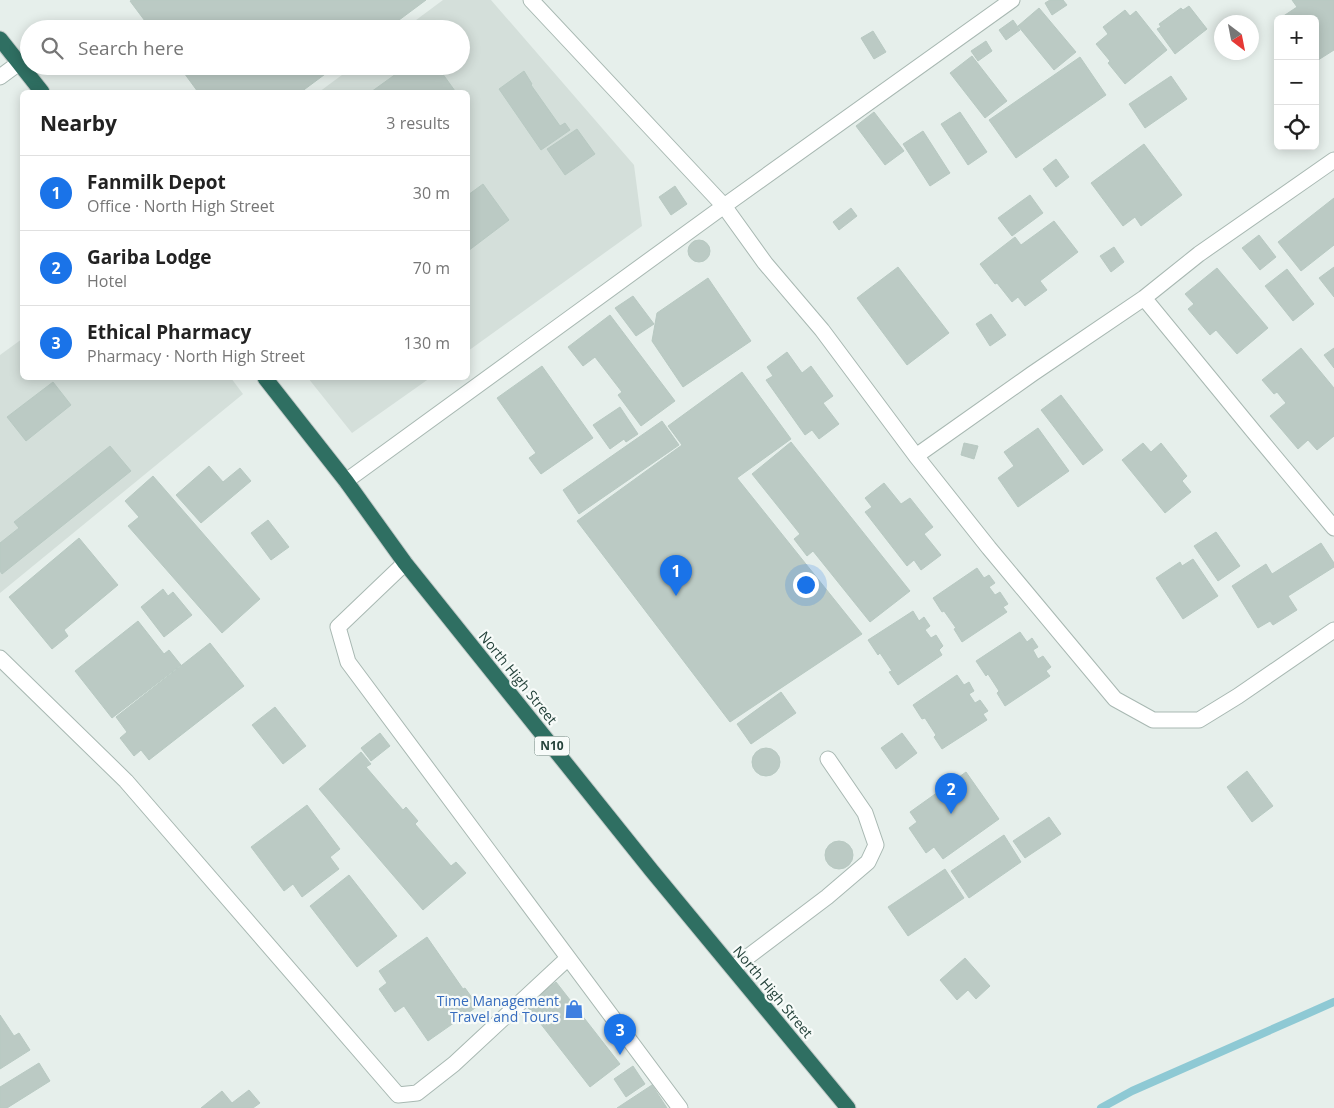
<!DOCTYPE html>
<html lang="en">
<head>
<meta charset="utf-8">
<style>
	:root { --surface:#fff; --page:#f2f2f2; --text:#222; --muted:#767676; --line:#e0e0e0; --accent:#1a73e8 }
	body { margin:0; font-family:"Open Sans",sans-serif; background:var(--page); color:var(--text) }
	.controls { position:absolute; right:15px; top:15px; display:grid; overflow:hidden; border-radius:8px; box-shadow:0 2px 12px #0003 }
	.controls button { width:45px; height:45px; display:grid; place-items:center; padding:0; border:0; border-bottom:1px solid var(--line); background:var(--surface); color:var(--text); font:25px sans-serif }
	.compass { position:absolute; left:1214px; top:15px; width:45px; height:45px; border-radius:50%; background:var(--surface); box-shadow:0 2px 12px #0003; rotate:148deg }
	.you { position:absolute; left:805px; top:584px; width:18px; height:18px; margin:-12px; border:4px solid #fff; border-radius:50%; background:#1a73e8; box-shadow:0 0 0 8px #1a73e833 }
	.badge { display:grid; place-items:center; width:32px; height:32px; border-radius:50%; background:var(--accent); color:#fff; font-size:16px; font-weight:700 }
	.pin { position:absolute; translate:-50% -41px; filter:drop-shadow(0 1px 2px #0008) }
	.pin::after { content:''; position:absolute; top:26px; width:18px; height:15px; background:inherit; clip-path:polygon(0 0,100% 0,50% 100%) }
	.list { margin:0; padding:0; list-style:none }
	h2 { display:flex; justify-content:space-between; align-items:center; height:65px; margin:0; padding:0 20px; font-size:21px }
	h2 small { font-size:16px; font-weight:400; color:var(--muted) }
	.list li { display:grid; grid-template-columns:32px 1fr auto; gap:15px; align-items:center; box-sizing:border-box; height:75px; padding:0 20px; border-top:1px solid var(--line) }
	.list b { display:block; font-size:19px; white-space:nowrap }
	.list p { margin:0; font-size:16px; white-space:nowrap; color:var(--muted) }
	.list em { font-size:16px; font-style:normal; color:var(--muted) }
	.icon { flex:none; width:28px; height:28px; fill:none; stroke:currentColor; stroke-width:2; stroke-linecap:round; stroke-linejoin:round }
	.map { position:relative; flex:none; width:1334px; height:1108px; overflow:hidden }
	.search { position:absolute; background:var(--surface); box-shadow:0 2px 12px #0003; left:20px; top:20px; width:450px; height:55px; display:flex; align-items:center; gap:12px; box-sizing:border-box; padding:0 18px; border-radius:28px; color:var(--muted); font-size:19px }
	.panel { position:absolute; background:var(--surface); box-shadow:0 2px 12px #0003; left:20px; top:90px; width:450px; height:290px; border-radius:8px }
	.map>svg:first-child { display:block }
	.built { fill:#d4dfda }
	.lines { fill:none; stroke-linecap:round; stroke-linejoin:round }
	.stream { stroke:#8ec9d4; stroke-width:8 }
	.building { fill:#bbcac4; stroke:#b8c9c2 }
	.minor-casing { stroke:#a8b8b2; stroke-width:17 }
	.highway-casing { stroke:#c2cac8; stroke-width:17 }
	.minor { stroke:#fff; stroke-width:15 }
	.highway { stroke:#2f6f62; stroke-width:15 }
	.labels { text-anchor:middle; stroke-width:4.5; stroke-linejoin:round; paint-order:stroke }
	.shield { fill:#f7fbf9; stroke:#637a73; stroke-width:1 }
	.shield-label { font-size:12px; font-weight:bold; fill:#24423a }
	.street-label { font-size:14px; fill:#24423a; stroke:#f7fbf9 }
	.shop-label { font-size:14px; fill:#366cbe; stroke:#f7fbf9; text-anchor:end }
</style>
</head>
<body>
<div class="map">
<svg width="1334" height="1108" viewBox="0 0 1334 1108">
	<rect width="100%" height="100%" fill="#e6efeb"/>
	<!-- built -->
	<path class="built" d="M443,0H491L634,165L642,226L468,351V92H319L354,66H461V29H404Z
		M22,339V378H231L243,394L0,593V355Z
		M308,378H430L352,433Z"/>
	<g class="lines">
		<!-- stream -->
		<path class="stream" d="M1101,1108L1132,1091L1334,1002"/>
	</g>
	<!-- building -->
	<path class="building" d="M132,0H426L387,29H151L130,1Z
		M1050,0H1063L1067,5L1052,15L1045,3Z
		M1292,0H1334V50L1315,62V19H1279L1297,7Z
		M1189,6L1207,29L1175,54L1157,29L1161,27L1159,24L1181,8L1183,10Z
		M1039,8L1076,52L1054,70L1018,26Z
		M1125,10L1130,16L1136,11L1167,50L1125,84L1108,63L1110,61L1096,44L1108,34L1103,27Z
		M1013,20L1020,30L1006,40L999,30Z
		M873,31L886,52L874,59L861,38Z
		M986,41L992,51L978,61L971,51Z
		M972,56L1007,101L985,118L950,73Z
		M1080,57L1106,95L1016,158L989,120Z
		M179,66H336L301,92H198Z
		M407,66H437L455,91L454,92H371Z
		M524,71L532,84L531,85L560,126L565,123L570,130L541,150L499,89Z
		M1171,76L1187,99L1145,128L1129,104Z
		M874,112L904,151L885,165L856,126Z
		M960,112L987,152L968,165L941,124Z
		M577,129L595,154L565,175L547,149Z
		M923,131L950,173L930,186L903,144Z
		M1144,144L1182,195L1141,226L1135,217L1123,226L1091,183Z
		M1056,159L1069,177L1056,187L1043,169Z
		M483,184L509,220L468,251V195Z
		M675,186L687,204L671,215L659,197Z
		M1030,195L1043,213L1012,236L998,218Z
		M1334,198V245L1301,271L1278,242Z
		M851,208L857,216L839,230L833,222Z
		M1054,221L1078,252L1040,281L1047,290L1025,306L1018,297L1012,302L997,283L995,284L980,264L1015,237L1021,245Z
		M1259,235L1276,257L1260,270L1242,248Z
		M688 251a11 11 0 1 1 22 0a11 11 0 1 1-22 0Z
		M1114,247L1124,262L1111,272L1100,256Z
		M898,267L949,333L907,365L857,298Z
		M1334,267V297L1319,278Z
		M1217,268L1268,328L1237,354L1216,330L1210,335L1188,309L1194,304L1185,294Z
		M1287,269L1314,304L1293,321L1265,286Z
		M708,278L751,341L683,387L652,341L657,313Z
		M633,296L654,324L636,336L615,308Z
		M991,314L1006,335L990,346L976,324Z
		M610,315L675,401L641,426L618,395L622,392L595,357L583,366L568,347Z
		M1301,348L1334,388V436L1317,450L1308,440L1298,449L1270,416L1286,403L1277,392L1274,394L1262,380Z
		M1334,348V368L1324,355Z
		M787,352L802,373L811,366L833,396L823,403L839,424L819,439L812,430L805,435L766,380L773,376L767,367Z
		M542,366L593,438L541,474L529,458L536,453L497,398Z
		M742,372L791,439L737,478L862,634L730,722L577,521L682,445L668,426Z
		M53,382L71,405L26,441L7,417Z
		M1061,395L1103,450L1083,465L1041,410Z
		M620,407L638,434L626,442L624,439L610,449L593,425Z
		M662,421L679,445L579,514L563,490Z
		M1038,428L1069,471L1018,507L998,478L1014,466L1004,452Z
		M791,442L910,591L870,622L813,551L807,556L794,539L800,534L752,474Z
		M964,443L978,446L974,459L961,455Z
		M1143,443L1151,452L1161,443L1187,476L1182,481L1191,492L1165,513L1122,460Z
		M110,446L131,471L2,574L0,571V543L19,528L14,522Z
		M209,466L223,482L240,468L251,481L201,523L176,495Z
		M153,476L260,599L222,633L128,526L139,517L125,501Z
		M884,483L901,504L910,498L933,527L924,534L941,555L921,570L914,560L907,566L865,512L872,507L865,498Z
		M268,520L289,547L271,560L251,533Z
		M1216,532L1240,566L1218,581L1194,546Z
		M79,538L118,585L64,630L68,636L52,649L9,597Z
		M1321,543L1334,563V567L1288,596L1297,610L1273,625L1270,621L1258,628L1232,586L1266,564L1272,574Z
		M1193,559L1218,596L1183,619L1156,578L1180,562L1182,566Z
		M977,568L984,578L989,575L995,583L989,587L995,595L1000,592L1008,604L1003,607L1007,612L962,642L954,629L956,628L944,611L942,612L933,598Z
		M163,589L168,596L173,592L192,615L164,637L141,607Z
		M913,611L919,621L924,617L930,626L925,630L931,638L936,635L943,646L939,650L942,655L898,685L889,672L892,671L880,653L878,655L868,640Z
		M138,621L164,654L169,650L181,665L112,718L75,671Z
		M1020,632L1027,642L1032,638L1038,647L1033,650L1038,659L1043,656L1051,667L1046,671L1050,676L1005,706L997,693L999,691L988,674L986,676L976,661Z
		M210,643L244,686L149,760L141,750L134,756L120,738L127,732L116,717Z
		M957,675L964,685L969,682L974,691L969,694L975,703L980,700L988,711L983,714L987,720L942,749L934,737L936,735L925,718L922,719L913,705Z
		M781,692L796,713L751,744L737,724Z
		M275,707L306,746L283,764L252,725Z
		M380,733L390,746L371,761L361,748Z
		M902,733L917,753L896,769L881,748Z
		M752 762a14 14 0 1 1 28 0a14 14 0 1 1-28 0Z
		M361,752L371,764L366,767L403,810L406,807L418,821L415,824L451,866L456,862L466,873L423,910L319,789Z
		M1247,771L1273,806L1252,822L1227,787Z
		M966,772L999,819L943,859L934,847L926,853L909,828L917,822L910,812Z
		M307,805L340,849L330,857L339,869L302,897L293,884L284,891L251,847Z
		M1049,817L1061,834L1025,858L1013,841Z
		M1004,835L1021,862L969,898L951,871Z
		M825 855a14 14 0 1 1 28 0a14 14 0 1 1-28 0Z
		M945,869L964,898L908,936L888,907Z
		M349,875L397,936L357,967L310,906Z
		M427,937L463,989L465,988L478,1006L428,1041L404,1006L395,1012L379,989L387,983L379,971Z
		M965,958L990,986L976,999L968,990L957,1000L940,980Z
		M556,982L620,1064L590,1087L526,1005Z
		M0,1015L14,1036L19,1033L30,1050L0,1069Z
		M39,1063L50,1081L7,1108H0V1087Z
		M633,1066L645,1084L626,1097L614,1079Z
		M652,1085L667,1108H617Z
		M249,1090L260,1103L253,1108H201L222,1091L232,1103Z"/>
	<g class="lines">
		<!-- minor casing -->
		<g class="minor-casing">
			<path id="minor" d="M531,0L724,206L765,263L822,330L916,456L989,548L1115,699L1153,720H1199L1238,696L1334,630
				M0,77L19,63
				M1144,298L1254,432L1334,528
				M916,456L1032,374L1144,298L1199,254L1334,160
				M346,481L724,206L1012,0
				M405,563L338,627L348,662L680,1108
				M0,658L126,781L398,1095L417,1093L454,1064L568,958
				M733,968L827,897L868,862L876,845L865,813L828,759"/>
		</g>
		<!-- highway casing -->
		<g class="highway-casing">
			<path id="highway" d="M0,39L42,92
				M265,378L346,481L405,563L652,871L848,1108"/>
		</g>
		<!-- minor -->
		<use href="#minor" class="minor"/>
		<!-- highway -->
		<use href="#highway" class="highway"/>
	</g>
	<!-- icons -->
	<defs>
		<g id="shop-bare" transform="scale(1.5)"><path d="M-5-2.5h2.3a2.7 3.5 0 0 1 5.4 0H5L5.5 6h-11ZM-1.5-2.5h3a1.5 2.3 0 0 0-3 0Z" fill="#3f7fe0" stroke="#f7fbf9" stroke-width="2.5" paint-order="stroke"/></g>
	</defs>
	<g fill-rule="evenodd">
		<use href="#shop-bare" x="574" y="1009"/>
	</g>
	<g class="labels">
		<!-- shield labels -->
		<rect class="shield" x="534.5" y="736.5" width="35" height="19" rx="4"/>
		<g class="shield-label">
			<text x="552" y="750">N10</text>
		</g>
		<!-- street labels -->
		<g class="street-label">
			<text transform="translate(518 678) rotate(51)" y="5">North High Street</text>
			<text transform="translate(773 992) rotate(50)" y="5">North High Street</text>
		</g>
		<!-- shop labels -->
		<g class="shop-label">
			<text x="559" y="1006">Time Management<tspan x="559" dy="16">Travel and Tours</tspan></text>
		</g>
	</g>
</svg>
<div class="controls">
<button>+</button>
<button>−</button>
<button><svg class="icon" aria-label="locate" viewBox="0 0 24 24"><circle cx="12" cy="12" r="6"/><path d="M12 2v4M12 18v4M2 12h4M18 12h4"/></svg></button>
</div>
<svg class="compass" viewBox="-18 -18 36 36"><path d="M0-13l5 13h-10z" fill="#e53935"/><path d="M0 13l5-13h-10z" fill="#767676"/></svg>
<div class="you"></div>
<div class="pin badge" style="left:676px;top:596px">1</div>
<div class="pin badge" style="left:951px;top:814px">2</div>
<div class="pin badge" style="left:620px;top:1055px">3</div>
<div class="search"><svg class="icon" aria-label="search" viewBox="0 0 24 24"><circle cx="10" cy="10" r="6"/><path d="M15 15l6 6"/></svg>Search here</div>
<section class="panel">
<h2>Nearby<small>3 results</small></h2>
<ul class="list">
<li><span class="badge">1</span><div><b>Fanmilk Depot</b><p>Office · North High Street</p></div><em>30 m</em></li>
<li><span class="badge">2</span><div><b>Gariba Lodge</b><p>Hotel</p></div><em>70 m</em></li>
<li><span class="badge">3</span><div><b>Ethical Pharmacy</b><p>Pharmacy · North High Street</p></div><em>130 m</em></li>
</ul>
</section>
</div>
</body>
</html>
